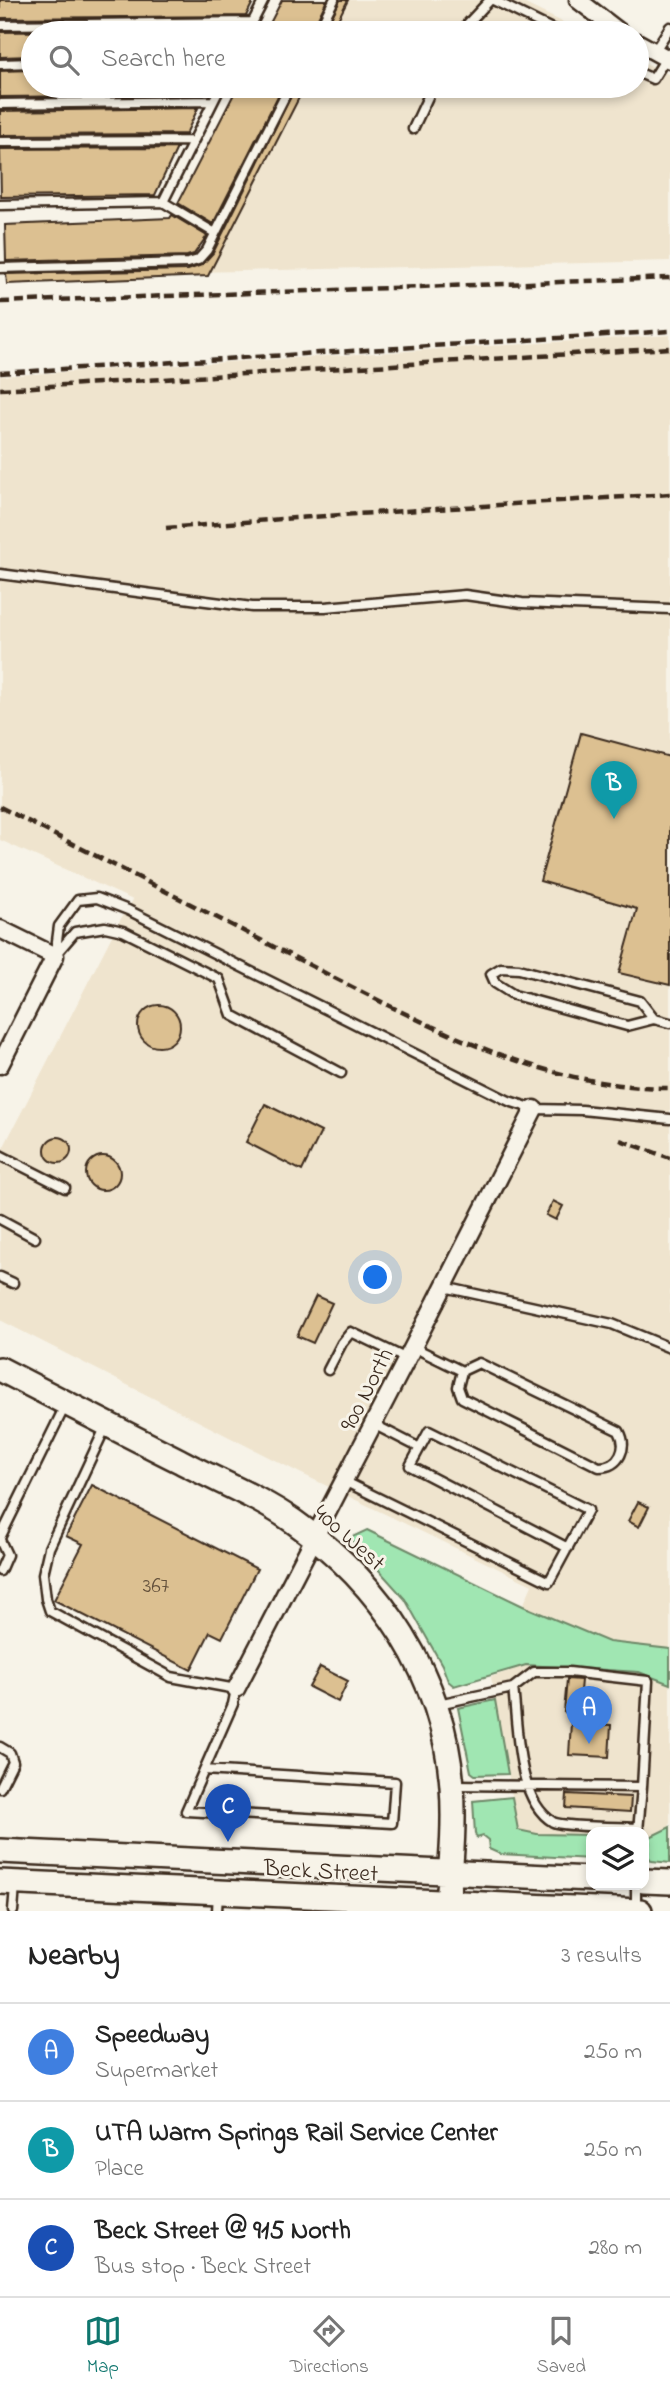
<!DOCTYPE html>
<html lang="en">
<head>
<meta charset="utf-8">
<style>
	:root { --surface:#fff; --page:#f2f2f2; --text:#222; --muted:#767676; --line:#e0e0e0; --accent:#0f766e }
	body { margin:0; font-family:"Indie Flower",sans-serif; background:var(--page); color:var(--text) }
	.controls { position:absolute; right:21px; bottom:21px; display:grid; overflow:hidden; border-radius:14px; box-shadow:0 4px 10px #0003 }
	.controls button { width:63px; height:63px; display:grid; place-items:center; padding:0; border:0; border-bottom:2px solid var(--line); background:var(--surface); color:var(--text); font:35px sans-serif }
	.you { position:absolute; left:376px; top:1278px; width:24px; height:24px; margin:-18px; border:5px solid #fff; border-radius:50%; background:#1a73e8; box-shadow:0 0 0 10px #1a73e833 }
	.badge { display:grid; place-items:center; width:46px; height:46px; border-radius:50%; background:var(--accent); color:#fff; font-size:23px; font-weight:700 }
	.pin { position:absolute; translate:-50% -58px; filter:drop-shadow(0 2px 4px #0008) }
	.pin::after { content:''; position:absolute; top:37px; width:24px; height:21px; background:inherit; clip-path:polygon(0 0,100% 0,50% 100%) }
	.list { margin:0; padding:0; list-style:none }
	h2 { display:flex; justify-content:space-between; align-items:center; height:91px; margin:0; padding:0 28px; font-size:30px }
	h2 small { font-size:23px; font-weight:400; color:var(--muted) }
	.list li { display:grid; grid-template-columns:46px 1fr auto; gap:21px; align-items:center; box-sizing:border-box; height:98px; padding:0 28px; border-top:2px solid var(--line) }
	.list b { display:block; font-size:26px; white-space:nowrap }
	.list p { margin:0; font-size:23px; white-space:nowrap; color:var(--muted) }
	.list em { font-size:23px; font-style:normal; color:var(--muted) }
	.icon { flex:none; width:38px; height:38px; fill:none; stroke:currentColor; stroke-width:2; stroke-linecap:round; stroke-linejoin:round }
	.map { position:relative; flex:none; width:670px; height:1911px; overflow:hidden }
	.search { position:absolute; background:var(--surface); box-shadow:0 4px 10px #0003; left:21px; right:21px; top:21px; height:77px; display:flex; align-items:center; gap:18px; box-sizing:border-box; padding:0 24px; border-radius:38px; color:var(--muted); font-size:26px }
	.sheet { height:385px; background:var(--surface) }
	nav { display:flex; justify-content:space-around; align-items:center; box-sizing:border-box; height:98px; border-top:2px solid var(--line); background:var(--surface); font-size:19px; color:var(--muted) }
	nav a { display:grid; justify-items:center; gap:4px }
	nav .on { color:var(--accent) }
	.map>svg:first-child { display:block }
	.built { fill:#efe4ce }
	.green { fill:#a0e6b2; stroke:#6e8868; stroke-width:2 }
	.building { fill:#dcc091; stroke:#3b2a1e; stroke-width:2 }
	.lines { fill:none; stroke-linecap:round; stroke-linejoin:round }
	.lane-casing { stroke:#3b2a1e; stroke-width:13 }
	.street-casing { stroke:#3b2a1e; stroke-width:21 }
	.secondary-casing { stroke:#3b2a1e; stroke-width:28 }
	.lane { stroke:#f7f3e8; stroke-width:8 }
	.street { stroke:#f7f3e8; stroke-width:16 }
	.secondary { stroke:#f7f3e8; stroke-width:23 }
	.rail { stroke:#3b2a1e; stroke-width:4.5; stroke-dasharray:10 5; stroke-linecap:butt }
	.labels { text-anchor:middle; stroke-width:6; stroke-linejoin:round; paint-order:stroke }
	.number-label { font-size:21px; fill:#63503b }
	.street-label { font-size:24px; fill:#3b2a1e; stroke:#f7f3e8 }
</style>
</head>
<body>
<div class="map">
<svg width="670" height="1911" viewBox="0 0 670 1911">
	<rect width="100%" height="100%" fill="#f7f3e8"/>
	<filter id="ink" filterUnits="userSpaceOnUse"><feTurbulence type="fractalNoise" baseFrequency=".0143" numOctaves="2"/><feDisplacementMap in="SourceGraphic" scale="14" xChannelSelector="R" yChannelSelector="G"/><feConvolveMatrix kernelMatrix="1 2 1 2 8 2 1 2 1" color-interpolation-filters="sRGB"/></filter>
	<g filter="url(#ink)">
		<!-- built -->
		<path class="built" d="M334,0H517L585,33H317Z
			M637,59L670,75V261L196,272L291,86H637Z
			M670,335V1649L609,1642L523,1606L532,1585L298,1472L0,1320V1154L120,920L133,900L0,840V376Z
			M526,1665L639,1672L670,1684V1827L653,1837L644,1836V1832H591V1835L537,1834L518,1830L491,1677Z"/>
		<!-- green -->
		<path class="green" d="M367,1530L523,1606L609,1642L670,1649V1684L639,1672L526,1665L454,1686L448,1681L442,1665L405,1599L350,1538Z
			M495,1700L508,1774L475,1775L471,1772L458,1708Z
			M512,1797L518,1830L537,1834L591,1835V1859L500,1854L489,1849L488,1840L483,1836L477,1838L475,1834L473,1801Z
			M670,1827V1863L652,1861L648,1856L650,1837Z"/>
		<!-- building -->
		<path class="building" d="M0,0H254L246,16L0,18Z
			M282,0H327L311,33H265Z
			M340,0H348L331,33H324Z
			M238,29L236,33H33V56L0,57V32Z
			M33,70V86H195L196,95L0,97V71Z
			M238,86H283L213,224L178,203Z
			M296,86H305L208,276L7,284L6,274L188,270L202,265L213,253Z
			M198,108L186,134L0,135V111Z
			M177,148L155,195L1,197L0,149Z
			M172,215L207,236L194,254L187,256L6,261L5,225L170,218Z
			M581,733L670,757V985L619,973L637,909L540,881Z
			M138 1026a21 21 0 1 1 42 0a21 21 0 1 1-42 0Z
			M265,1104L321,1132L302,1171L246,1142Z
			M45 1150a13 13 0 1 1 26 0a13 13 0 1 1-26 0Z
			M86 1173a17 17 0 1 1 34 0a17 17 0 1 1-34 0Z
			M553,1201L563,1206L556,1220L546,1215Z
			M316,1296L332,1303L313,1343L297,1336Z
			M92,1485L257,1569L222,1638L210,1632L191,1670L54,1600L83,1544L66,1536Z
			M638,1502L649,1507L639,1527L628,1521Z
			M320,1667L348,1681L338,1702L309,1687Z
			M567,1679L581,1680L578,1713L564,1712Z
			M571,1723L611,1725L609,1757L569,1755Z
			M567,1794L631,1797L630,1812L566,1808Z"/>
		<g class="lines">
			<!-- lane casing -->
			<g class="lane-casing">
				<path id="lane" d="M493,0L560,33
					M0,25L253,22
					M247,33L264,0
					M317,33L334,0
					M459,33L490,0
					M654,52L670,27
					M0,64L33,63
					M637,72L653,79L666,58
					M0,104L213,101
					M413,129L433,86
					M0,142L193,141
					M163,202L221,86
					M0,205L163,202L215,233
					M0,268L188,263L198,260L207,250L290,86
					M0,574L252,607H325L465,595L522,603L670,609
					M56,954L75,932L105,927L123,931L219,979L232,1015L341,1073
					M55,956L59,926L78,900L97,898L128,910L509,1101L534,1109L582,1110L670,1119
					M654,1019L640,1001L519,969L501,968L491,974L495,983L514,995L627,1026L654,1019L670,1023
					M0,1155L65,1188
					M0,1219L35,1238
					M0,1277L13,1283
					M444,1287L612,1324L670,1348
					M413,1347L462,1371L479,1363L619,1431C628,1447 620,1467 599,1467L462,1398L458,1387L462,1371
					M328,1370L342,1343L351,1332L407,1359
					M373,1424L420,1448
					M106,1426L49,1548L43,1574L46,1599L50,1611L171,1677L236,1689L233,1704L186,1811L392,1823L395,1782L204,1770
					M344,1481L549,1582L588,1510L429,1431L410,1466L568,1548
					M0,1538L65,1406
					M0,1540L7,1555L0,1571
					M513,1688L534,1672H569L648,1681L642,1787
					M438,1704L513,1688C518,1726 516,1800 553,1822C563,1827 623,1827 639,1828
					M0,1747L10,1753L13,1762L0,1788
					M455,1785L642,1787L638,1831
					M636,1910V1885
					M13,1911L15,1886
					M217,1911L218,1893"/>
			</g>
			<!-- street casing -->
			<g class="street-casing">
				<path id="street" d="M578,0L621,33
					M637,42L670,60
					M0,929L55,956L0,1065
					M236,1689L413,1347L534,1109"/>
			</g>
			<!-- secondary casing -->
			<g class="secondary-casing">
				<path id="secondary" d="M0,1369C60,1400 120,1431 180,1461C217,1481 259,1497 293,1521C382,1584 443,1675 452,1786C455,1825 451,1864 448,1903
					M0,1851L591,1879
					M644,1881L670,1882
					M0,1882L640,1911"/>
			</g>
			<!-- lane -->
			<use href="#lane" class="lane"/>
			<!-- street -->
			<use href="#street" class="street"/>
			<!-- secondary -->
			<use href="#secondary" class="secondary"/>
			<!-- rail -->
			<path class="rail" d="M0,302L670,278
				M0,373L670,331
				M0,389L670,348
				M166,528L295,518L670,494
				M0,807C94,855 189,903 284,952C405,1013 530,1088 670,1088
				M620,1140L670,1158"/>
		</g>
	</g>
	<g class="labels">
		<!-- number labels -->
		<g class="number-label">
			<text x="156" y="1592">367</text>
		</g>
		<!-- street labels -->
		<g class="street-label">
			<text transform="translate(366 1389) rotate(-63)" y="8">900 North</text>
			<text transform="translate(350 1537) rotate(42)" y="8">400 West</text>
			<text transform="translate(321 1870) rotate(3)" y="8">Beck Street</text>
		</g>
	</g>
</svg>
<div class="controls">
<button><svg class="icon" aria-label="layers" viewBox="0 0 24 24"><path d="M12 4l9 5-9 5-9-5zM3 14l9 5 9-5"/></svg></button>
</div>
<div class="you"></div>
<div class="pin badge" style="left:589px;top:1744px;background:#3f7fe0">A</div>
<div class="pin badge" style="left:614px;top:819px;background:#0f9aa8">B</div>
<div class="pin badge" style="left:228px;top:1842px;background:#1a4fb4">C</div>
<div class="search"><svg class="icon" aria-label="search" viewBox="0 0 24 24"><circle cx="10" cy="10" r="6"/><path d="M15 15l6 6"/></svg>Search here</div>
</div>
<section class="sheet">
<h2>Nearby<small>3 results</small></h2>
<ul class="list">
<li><span class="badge" style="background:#3f7fe0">A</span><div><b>Speedway</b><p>Supermarket</p></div><em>250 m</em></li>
<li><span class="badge" style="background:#0f9aa8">B</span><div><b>UTA Warm Springs Rail Service Center</b><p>Place</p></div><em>250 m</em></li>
<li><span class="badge" style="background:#1a4fb4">C</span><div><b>Beck Street @ 915 North</b><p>Bus stop · Beck Street</p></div><em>280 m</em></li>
</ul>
</section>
<nav>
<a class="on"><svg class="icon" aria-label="map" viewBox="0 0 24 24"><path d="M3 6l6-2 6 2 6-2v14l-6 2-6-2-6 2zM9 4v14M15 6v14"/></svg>Map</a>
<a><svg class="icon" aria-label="directions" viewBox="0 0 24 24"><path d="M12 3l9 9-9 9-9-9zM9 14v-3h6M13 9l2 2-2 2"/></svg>Directions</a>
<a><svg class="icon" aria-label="saved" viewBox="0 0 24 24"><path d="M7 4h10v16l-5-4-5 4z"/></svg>Saved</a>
</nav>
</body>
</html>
